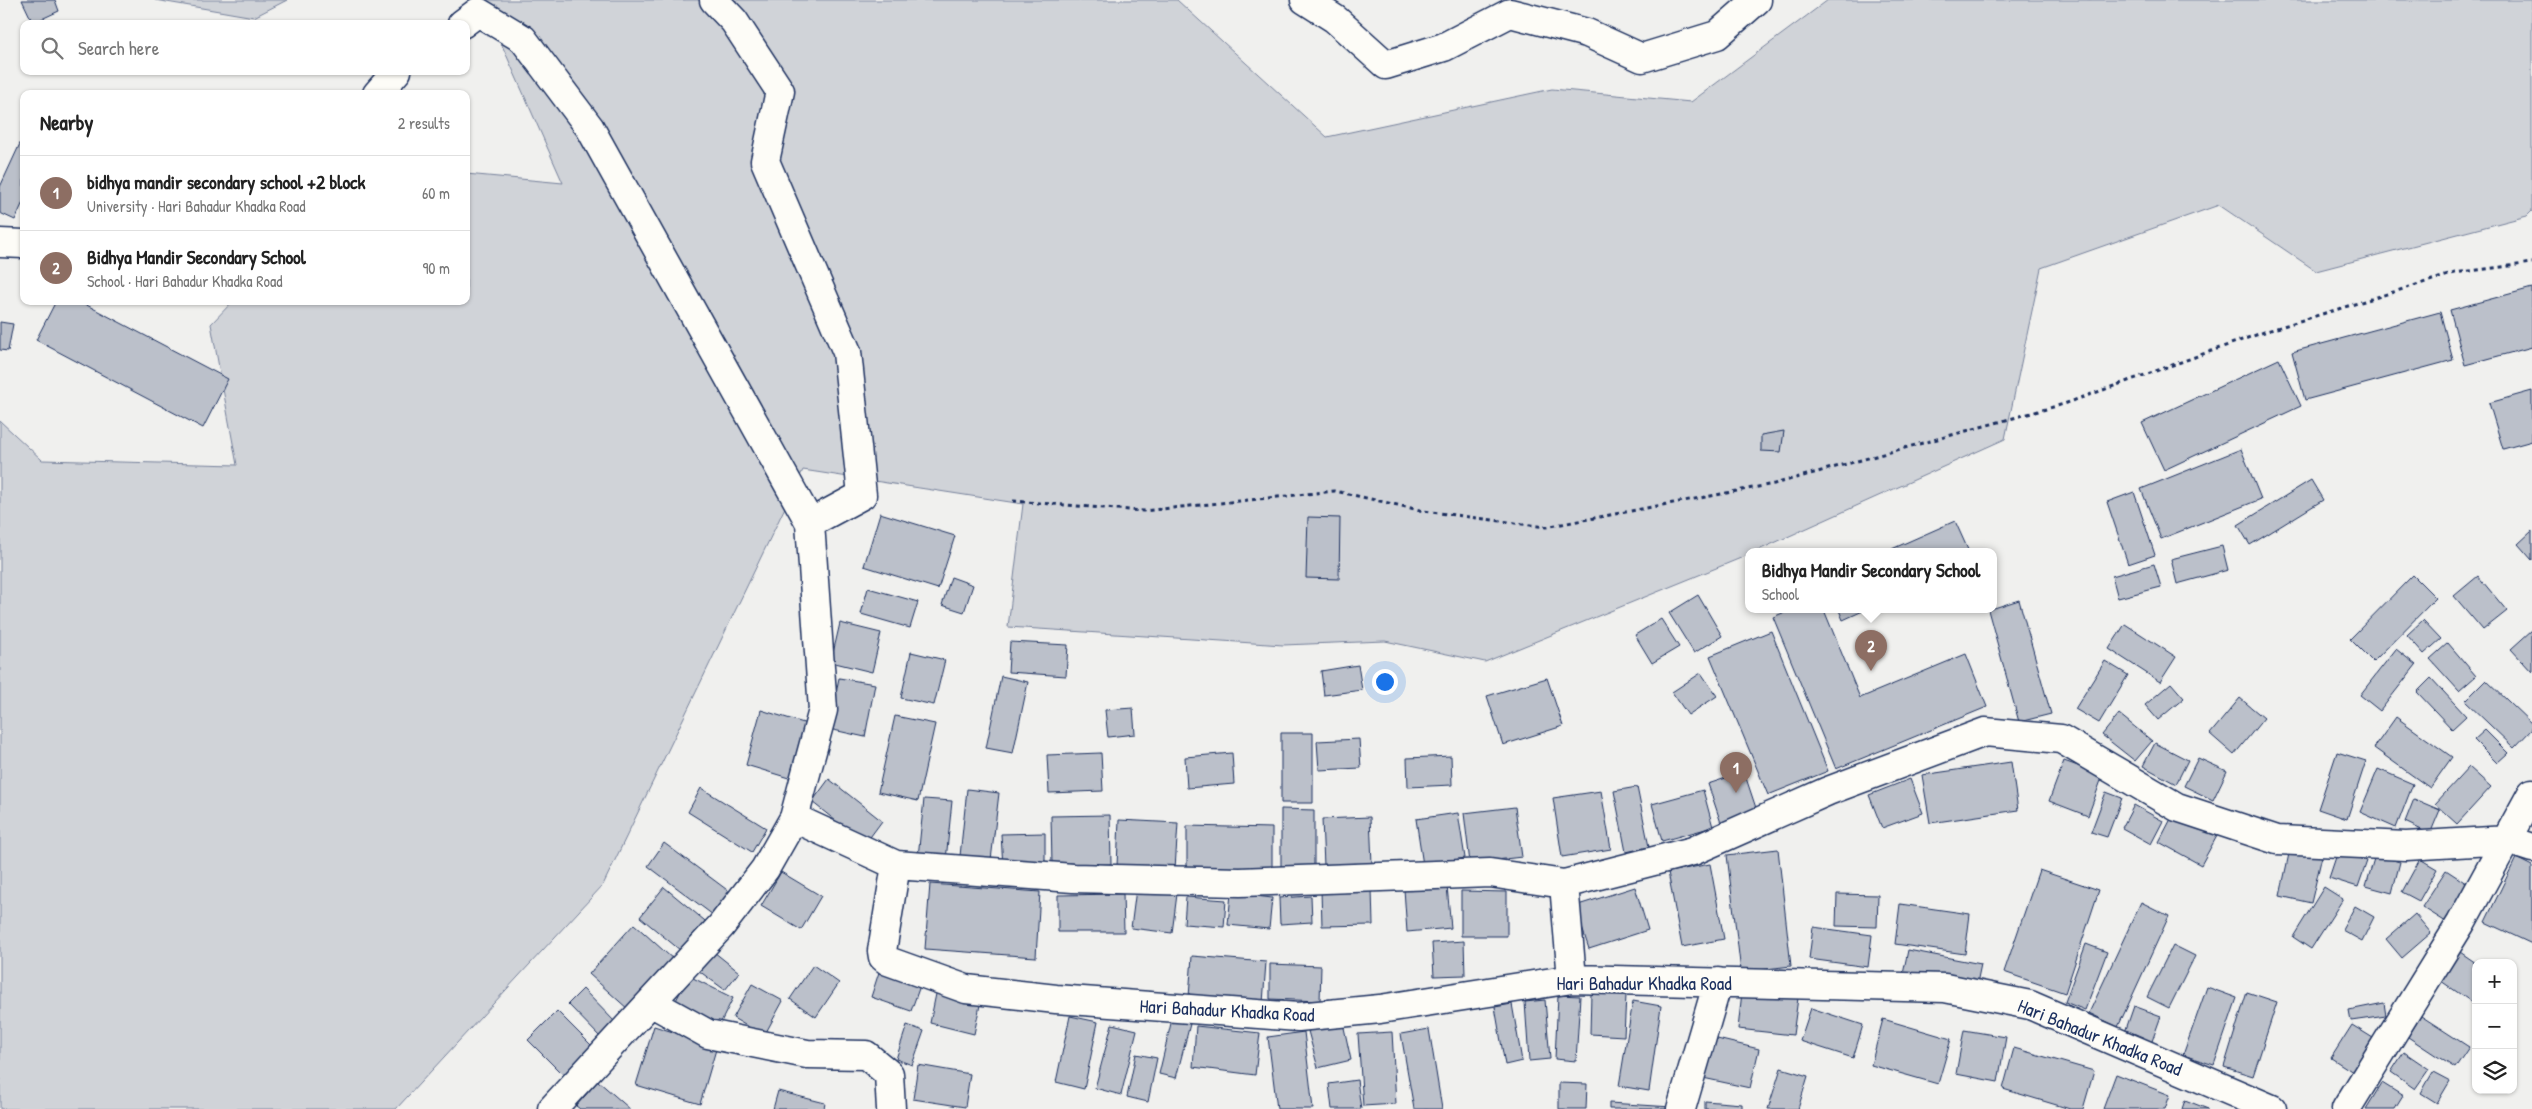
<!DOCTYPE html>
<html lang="en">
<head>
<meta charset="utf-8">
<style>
	:root { --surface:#fff; --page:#f6f6f6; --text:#222; --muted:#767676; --line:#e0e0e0; --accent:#b45309 }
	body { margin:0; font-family:"Patrick Hand",sans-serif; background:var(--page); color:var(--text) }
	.controls { position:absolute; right:15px; bottom:15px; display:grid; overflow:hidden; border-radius:10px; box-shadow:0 1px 4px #0004 }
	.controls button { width:45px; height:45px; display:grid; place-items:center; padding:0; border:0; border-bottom:1px solid var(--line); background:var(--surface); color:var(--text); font:25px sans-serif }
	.you { position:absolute; left:1384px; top:681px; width:18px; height:18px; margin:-12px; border:4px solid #fff; border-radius:50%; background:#1a73e8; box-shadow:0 0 0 8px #1a73e833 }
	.badge { display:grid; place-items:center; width:32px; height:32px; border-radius:50%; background:var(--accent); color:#fff; font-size:16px; font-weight:700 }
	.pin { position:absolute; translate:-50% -41px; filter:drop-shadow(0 1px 2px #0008) }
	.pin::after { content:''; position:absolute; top:26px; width:18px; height:15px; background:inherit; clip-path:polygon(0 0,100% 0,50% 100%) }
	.popup { position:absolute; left:1745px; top:548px; width:252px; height:65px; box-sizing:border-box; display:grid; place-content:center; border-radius:10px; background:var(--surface); filter:drop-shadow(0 1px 4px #0005); font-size:16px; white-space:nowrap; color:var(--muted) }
	.popup b { font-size:19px; color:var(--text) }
	.popup::after { content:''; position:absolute; left:50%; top:100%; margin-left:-10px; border:10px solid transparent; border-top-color:var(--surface) }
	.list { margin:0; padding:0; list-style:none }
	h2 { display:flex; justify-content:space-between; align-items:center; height:65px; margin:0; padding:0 20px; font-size:21px }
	h2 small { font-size:16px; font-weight:400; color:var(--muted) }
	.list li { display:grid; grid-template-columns:32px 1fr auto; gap:15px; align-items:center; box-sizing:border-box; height:75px; padding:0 20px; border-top:1px solid var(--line) }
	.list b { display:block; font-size:19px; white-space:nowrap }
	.list p { margin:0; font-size:16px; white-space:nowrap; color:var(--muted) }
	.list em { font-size:16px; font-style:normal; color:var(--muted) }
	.icon { flex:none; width:28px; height:28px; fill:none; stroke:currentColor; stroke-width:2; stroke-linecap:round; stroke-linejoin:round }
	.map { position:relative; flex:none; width:2532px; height:1109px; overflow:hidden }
	.search { position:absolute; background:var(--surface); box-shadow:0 1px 4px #0004; left:20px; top:20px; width:450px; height:55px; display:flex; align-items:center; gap:12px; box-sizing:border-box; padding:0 18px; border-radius:10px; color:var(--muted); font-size:19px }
	.panel { position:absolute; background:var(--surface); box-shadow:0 1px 4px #0004; left:20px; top:90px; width:450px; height:215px; border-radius:10px }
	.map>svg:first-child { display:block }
	.green { fill:#d0d3d8; stroke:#76819b }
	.building { fill:#bbc0ca; stroke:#1b2f5e }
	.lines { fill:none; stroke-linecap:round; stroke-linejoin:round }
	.street-casing { stroke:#1b2f5e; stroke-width:31 }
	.primary-casing { stroke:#1b2f5e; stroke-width:31 }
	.path { stroke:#1b2f5e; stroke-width:3; stroke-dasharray:4 4; stroke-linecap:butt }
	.street { stroke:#fdfcf7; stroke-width:28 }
	.primary { stroke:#fdfcf7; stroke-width:28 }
	.labels { text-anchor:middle; stroke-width:5; stroke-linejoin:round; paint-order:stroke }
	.street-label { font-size:19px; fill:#1b2f5e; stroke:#fdfcf7 }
</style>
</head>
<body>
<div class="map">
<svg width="2532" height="1109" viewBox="0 0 2532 1109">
	<rect width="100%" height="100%" fill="#f0f0ee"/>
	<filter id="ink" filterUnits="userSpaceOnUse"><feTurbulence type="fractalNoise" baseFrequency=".02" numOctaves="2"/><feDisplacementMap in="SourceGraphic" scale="10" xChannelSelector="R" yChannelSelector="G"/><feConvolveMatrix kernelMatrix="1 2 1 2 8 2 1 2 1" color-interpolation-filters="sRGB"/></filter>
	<g filter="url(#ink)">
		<!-- green -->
		<path class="green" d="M155,0H287L254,17Z
			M482,0H1177L1327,137L1552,89L1691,102L1828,0H2532V211L2527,216L2316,271L2219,205L2041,268L2005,439L1754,552H1748V555L1736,560L1485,662L1385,641L1283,645L1008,627L1023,504L803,470L603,885L396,1109H0V421L42,460L237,465L211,324L233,301H466V174L563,183Z"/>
		<!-- building -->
		<path class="building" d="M22,0H55L59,11L33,23Z
			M24,135V200L15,220L0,213V187Z
			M2532,288V347L2465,365L2450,310Z
			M56,301H79L228,379L203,428L36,340Z
			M2440,312L2453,360L2305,400L2292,352Z
			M0,322L13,324L8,351L0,350Z
			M2279,359L2301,406L2164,470L2142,423Z
			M2532,391V441L2503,449L2489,403Z
			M1784,431L1781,452L1761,451V435Z
			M2241,449L2261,499L2161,539L2141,489Z
			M2311,480L2323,500L2250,545L2238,525Z
			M2134,492L2155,555L2128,564L2107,502Z
			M880,513L955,536L938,589L864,566Z
			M1308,517L1340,518L1339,579L1306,578Z
			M1955,521L1969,552H1885Z
			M2532,531V560L2518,544Z
			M2222,546L2228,570L2177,584L2171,559Z
			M2154,564L2161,587L2118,598L2112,576Z
			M2413,575L2436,598L2373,662L2350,639Z
			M2478,576L2507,611L2483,630L2454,596Z
			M951,577L973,585L964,612L942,605Z
			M868,588L918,602L910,628L861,614Z
			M1698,595L1722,636L1694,653L1669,613Z
			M2019,600L2051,714L2019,722L1988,610Z
			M1790,610H1824L1860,698L1966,654L1987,707L1836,769L1773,617Z
			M1839,610H1865L1843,620Z
			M1661,619L1679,647L1652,663L1635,635Z
			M2423,620L2441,639L2424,654L2407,635Z
			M840,623L881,633L872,672L831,662Z
			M2125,624L2176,657L2160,682L2109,649Z
			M2532,630V672L2511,649Z
			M1771,631L1828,771L1768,795L1710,656Z
			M1010,642L1068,645L1066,676L1008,672Z
			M2448,643L2476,676L2459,691L2430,659Z
			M2396,649L2416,665L2380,711L2360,695Z
			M911,652L945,660L934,705L901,698Z
			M2105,661L2128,675L2099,723L2075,709Z
			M1358,665L1362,690L1324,695L1321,671Z
			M1701,673L1717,696L1688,715L1672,692Z
			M1001,676L1028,682L1013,753L986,748Z
			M839,678L875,684L865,737L829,729Z
			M1547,678L1563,726L1503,745L1487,696Z
			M2431,678L2466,716L2452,729L2417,692Z
			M2486,680L2532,724V729L2514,748L2465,701Z
			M2171,683L2184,698L2158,720L2145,705Z
			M2240,698L2264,718L2234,755L2210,734Z
			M1133,708L1135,734L1108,737L1105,710Z
			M761,710L807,724L792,779L746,765Z
			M2119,714L2152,741L2135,761L2102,735Z
			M895,716L935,724L918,801L878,792Z
			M2396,717L2452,757L2430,788L2374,748Z
			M2485,730L2508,753L2497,763L2474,740Z
			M1281,733H1313V803H1281Z
			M1359,739L1361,768L1319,770L1317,741Z
			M2155,743L2188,760L2176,784L2143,766Z
			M2337,752L2366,761L2347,819L2318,809Z
			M1101,753L1103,791L1049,793L1047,755Z
			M1232,753L1234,784L1187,788L1185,757Z
			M1451,756L1452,785L1408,787L1407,758Z
			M2198,758L2227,771L2213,800L2184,786Z
			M2064,761L2103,775L2088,816L2049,801Z
			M2011,762L2018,810L1930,823L1922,775Z
			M2469,767L2491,787L2457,824L2435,804Z
			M2378,769L2413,784L2396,828L2360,812Z
			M1744,772L1757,811L1721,823L1708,784Z
			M829,779L882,821L865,844L812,802Z
			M1910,779L1923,813L1882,828L1869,795Z
			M1637,787L1649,847L1626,852L1614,791Z
			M701,788L766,828L752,852L688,812Z
			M967,789L999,793L991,860L960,856Z
			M1703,790L1713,827L1662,841L1652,804Z
			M1601,791L1611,849L1562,857L1553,798Z
			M2106,792L2122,798L2107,837L2091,832Z
			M924,799L952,801L946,860L918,857Z
			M2414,799L2440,810L2430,834L2405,822Z
			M2134,805L2163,821L2151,844L2122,828Z
			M1515,807L1522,857L1470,863L1464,813Z
			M1281,809L1314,810V870L1281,869Z
			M1458,813L1465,858L1423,865L1416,819Z
			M2174,813L2217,836L2201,865L2159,842Z
			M1110,815L1111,864L1052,865L1051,816Z
			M1370,817L1372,864L1324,866L1322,819Z
			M1119,820L1178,823L1175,869L1117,866Z
			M1187,826L1272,828V868L1187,867Z
			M1045,833V866L1003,867L1001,834Z
			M664,843L734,895L717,918L648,866Z
			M1778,849L1791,966L1741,972L1727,855Z
			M2290,849L2322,856L2311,903L2280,896Z
			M2338,851L2367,861L2358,887L2329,878Z
			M2375,855L2400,862L2392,893L2366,886Z
			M2516,858L2532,866V944L2485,922Z
			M2420,859L2437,869L2419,901L2402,892Z
			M1710,864L1724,939L1682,947L1668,872Z
			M2039,870L2099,890L2065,993L2004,972Z
			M2446,870L2469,885L2446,922L2422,907Z
			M781,872L821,896L801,930L761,906Z
			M930,884L1040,892L1036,957L925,949Z
			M1447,886L1451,928L1407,932L1404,889Z
			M664,887L710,925L686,955L640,917Z
			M1635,887L1648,930L1589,949L1575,906Z
			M2324,887L2343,899L2311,949L2293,937Z
			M1136,889L1177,894L1172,933L1131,928Z
			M1372,889L1373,925L1322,926L1321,890Z
			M1461,891L1507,892V936H1461Z
			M1231,893L1272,898L1269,929L1228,925Z
			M1123,894L1124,932H1058V895Z
			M1837,894L1878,895L1877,927L1836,926Z
			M1311,896L1312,922L1280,924L1279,898Z
			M1186,897L1226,900L1224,927L1184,924Z
			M2141,902L2169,916L2118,1027L2089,1013Z
			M1900,904L1970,914L1965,954L1895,944Z
			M2355,906L2374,917L2362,941L2342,930Z
			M2415,914L2431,933L2402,958L2386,939Z
			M634,924L674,960L629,1010L589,974Z
			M1813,927L1872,935L1868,967L1809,959Z
			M1464,941L1465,975L1434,976L1432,943Z
			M2086,944L2107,952L2085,1010L2065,1002Z
			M2173,945L2195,956L2169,1008L2147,997Z
			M1908,950L1981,964L1975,993L1902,979Z
			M714,952L739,972L725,990L699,971Z
			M2460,952L2476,963V1005L2441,981Z
			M1192,956L1266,962L1263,1003L1189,997Z
			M1270,964L1321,966L1320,1001L1270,999Z
			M813,965L839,983L816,1017L790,999Z
			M881,966L922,980L911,1011L871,997Z
			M689,976L733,998L719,1026L674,1004Z
			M752,984L783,1001L764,1036L733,1018Z
			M2207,987L2237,998L2214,1065L2183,1055Z
			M583,989L617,1024L602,1039L568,1004Z
			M937,989L981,1000L974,1034L930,1023Z
			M1742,992L1798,998L1793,1035L1738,1029Z
			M2247,992L2277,1002L2253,1076L2224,1067Z
			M1591,993L1626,995L1624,1036L1590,1034Z
			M1558,995L1580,996L1576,1061L1555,1059Z
			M1545,1000L1550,1059L1529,1061L1525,1002Z
			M1633,1001L1661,1006L1649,1091L1619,1086Z
			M2384,1003L2386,1016L2351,1021L2349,1010Z
			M1512,1004L1522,1061L1505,1065L1495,1007Z
			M2134,1006L2161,1016L2151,1044L2124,1035Z
			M1811,1008L1863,1025L1853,1058L1800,1041Z
			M557,1011L595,1049L566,1078L528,1040Z
			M1070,1016L1098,1022L1084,1089L1056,1082Z
			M2421,1016L2469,1047L2455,1068L2408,1037Z
			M1172,1019L1190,1024L1176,1078L1159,1074Z
			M1883,1019L1951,1039L1938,1084L1871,1065Z
			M1343,1023L1351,1060L1318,1068L1308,1031Z
			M1112,1024L1137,1030L1121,1095L1095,1088Z
			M907,1025L924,1031L912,1065L896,1059Z
			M2352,1025L2373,1038L2353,1072L2331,1058Z
			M654,1026L717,1046L700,1104L636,1085Z
			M1196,1026L1260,1033L1255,1075L1193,1067Z
			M1429,1029L1442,1109H1414L1401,1034Z
			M1964,1030L2006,1037L1998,1082L1956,1074Z
			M1304,1032L1313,1109H1277L1268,1037Z
			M1392,1032L1396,1104L1363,1106L1358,1034Z
			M1713,1038L1759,1049L1750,1088L1703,1078Z
			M2014,1048L2094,1071L2083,1109H2070L2003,1089Z
			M2404,1052L2429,1069L2415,1089L2391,1072Z
			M1136,1054L1157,1058L1148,1102L1127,1097Z
			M918,1065L970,1074L965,1107L913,1099Z
			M1781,1068L1808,1076L1798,1109H1768Z
			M2433,1072L2450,1081L2437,1103L2421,1093Z
			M2116,1074L2170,1095L2165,1109H2103Z
			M1357,1080L1361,1109H1332L1329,1084Z
			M598,1081L630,1109H580L576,1106Z
			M1559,1083L1587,1084L1586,1109H1559Z
			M2382,1083L2403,1096L2395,1109H2366Z
			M778,1091L825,1103L824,1109H773Z
			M2185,1100L2208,1109H2182Z
			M1705,1101L1742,1104V1109H1705Z
			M1609,1103L1672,1107L1671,1109H1609Z"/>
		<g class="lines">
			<!-- street casing -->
			<g class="street-casing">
				<path id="street" d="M714,0L734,21L780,91L765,161L847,352L862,495L810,523
					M462,24L478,12L523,39L590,128L810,523L823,710L794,818L765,869L721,926L552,1109
					M377,94L397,71
					M0,243L24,244
					M794,818L896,865L1073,878L1240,882L1490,873L1564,884L1693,851L1828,791L1985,732L2061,739L2177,807L2277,840L2406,846L2507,840L2532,848
					M896,865L882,951L883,957L888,961L966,989L1056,999L1298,1017L1380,1009L1572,979L1945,988L2030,1005L2272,1109
					M1564,884L1572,979
					M652,1003L708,1034L807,1054L866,1055L889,1074L891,1109
					M1681,1109L1718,982
					M2346,1109L2461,923L2532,793"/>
			</g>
			<!-- primary casing -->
			<g class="primary-casing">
				<path id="primary" d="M1305,0L1335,19L1386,65L1444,47L1510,13L1587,33L1642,58L1717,35L1757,0"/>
			</g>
			<!-- path -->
			<path class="path" d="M1013,501L1143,511L1335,491L1424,511L1546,527L1774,484L2064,404L2267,331L2455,273L2532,263"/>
			<!-- street -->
			<use href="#street" class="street"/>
			<!-- primary -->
			<use href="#primary" class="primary"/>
		</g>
	</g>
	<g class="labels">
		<!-- street labels -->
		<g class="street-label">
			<text x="1644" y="990">Hari Bahadur Khadka Road</text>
			<text transform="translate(1227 1010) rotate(3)" y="7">Hari Bahadur Khadka Road</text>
			<text transform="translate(2100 1037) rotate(22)" y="7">Hari Bahadur Khadka Road</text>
		</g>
	</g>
</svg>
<div class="controls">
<button>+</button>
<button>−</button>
<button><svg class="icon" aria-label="layers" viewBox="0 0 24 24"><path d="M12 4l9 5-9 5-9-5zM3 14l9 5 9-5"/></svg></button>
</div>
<div class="you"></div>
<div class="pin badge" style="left:1736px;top:793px;background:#8d6e63">1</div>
<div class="pin badge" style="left:1871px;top:671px;background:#8d6e63">2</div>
<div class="popup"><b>Bidhya Mandir Secondary School</b>School</div>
<div class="search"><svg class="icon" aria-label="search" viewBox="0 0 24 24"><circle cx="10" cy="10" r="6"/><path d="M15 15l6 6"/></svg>Search here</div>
<section class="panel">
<h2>Nearby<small>2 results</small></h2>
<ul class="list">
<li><span class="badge" style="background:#8d6e63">1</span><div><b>bidhya mandir secondary school +2 block</b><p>University · Hari Bahadur Khadka Road</p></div><em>60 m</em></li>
<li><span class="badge" style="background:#8d6e63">2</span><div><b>Bidhya Mandir Secondary School</b><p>School · Hari Bahadur Khadka Road</p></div><em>90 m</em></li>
</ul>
</section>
</div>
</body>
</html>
